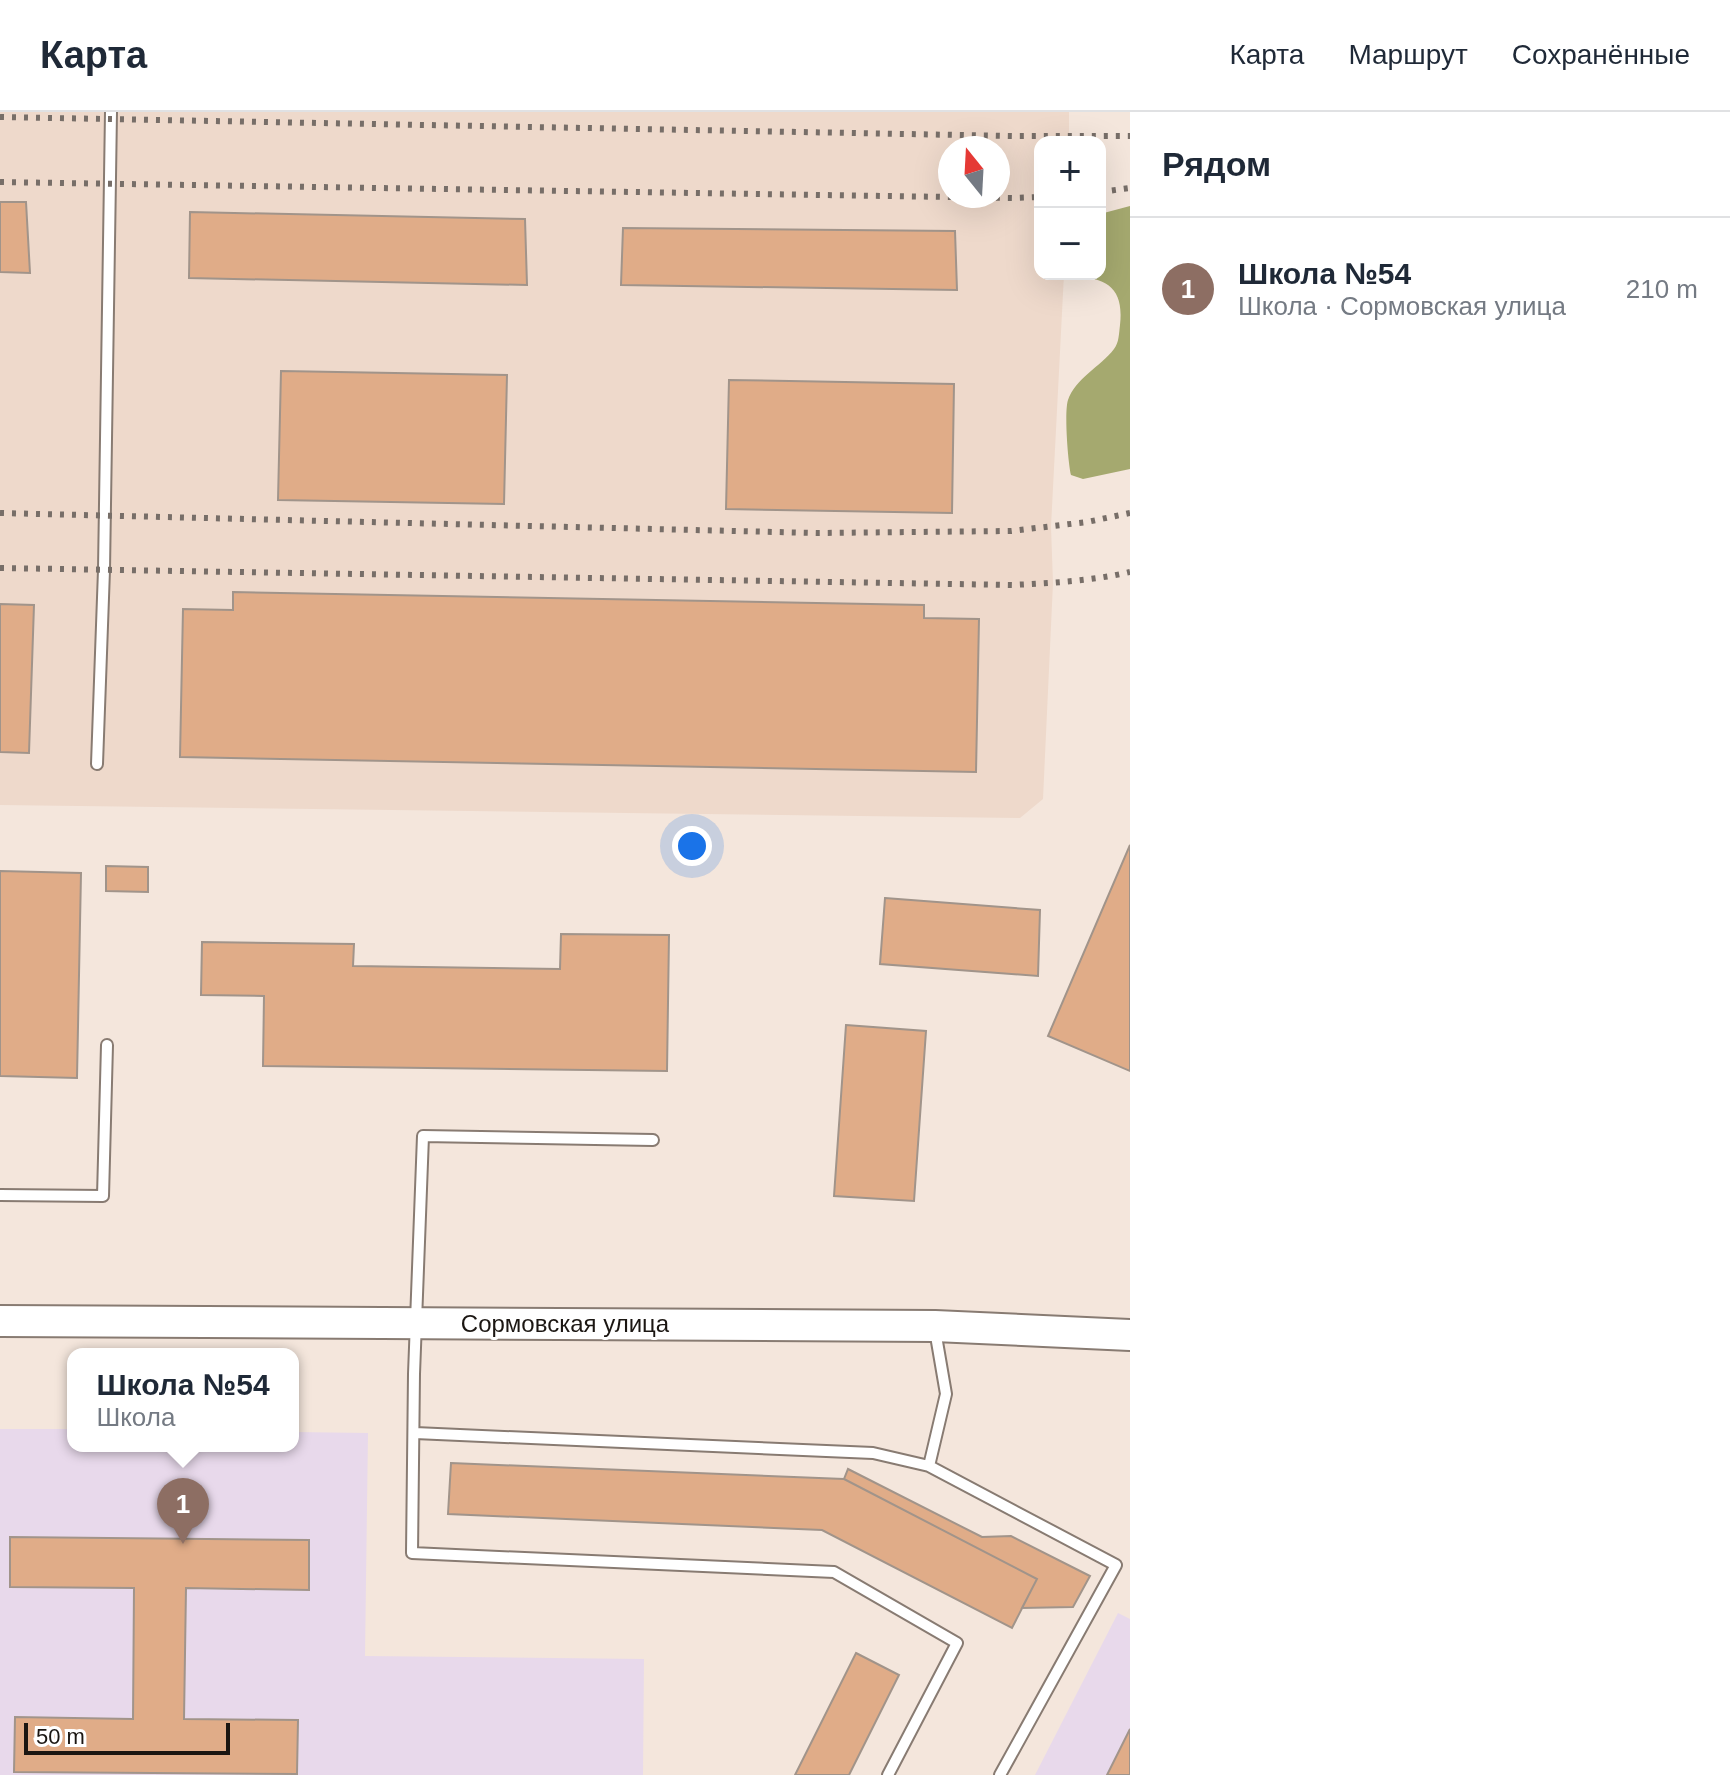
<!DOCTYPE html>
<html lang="ru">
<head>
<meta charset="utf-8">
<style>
	:root { --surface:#fff; --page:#f2f2f3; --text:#1f2937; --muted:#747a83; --line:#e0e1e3; --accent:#2563eb }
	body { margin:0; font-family:Helvetica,sans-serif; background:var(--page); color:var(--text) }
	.controls { position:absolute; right:24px; top:24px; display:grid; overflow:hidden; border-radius:16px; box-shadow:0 8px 32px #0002 }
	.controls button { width:72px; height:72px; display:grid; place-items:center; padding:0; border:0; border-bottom:2px solid var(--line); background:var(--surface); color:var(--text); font:40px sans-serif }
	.compass { position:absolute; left:938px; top:24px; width:72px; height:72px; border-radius:50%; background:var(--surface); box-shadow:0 8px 32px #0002; rotate:342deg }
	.scale { position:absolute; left:24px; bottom:20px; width:206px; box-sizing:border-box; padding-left:8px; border:4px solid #1b1612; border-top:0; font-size:22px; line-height:28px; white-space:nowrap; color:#1b1612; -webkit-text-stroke:6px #fff; paint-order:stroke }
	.you { position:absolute; left:692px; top:734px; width:28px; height:28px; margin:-20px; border:6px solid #fff; border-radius:50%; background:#1a73e8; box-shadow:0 0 0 12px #1a73e833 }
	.badge { display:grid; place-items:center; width:52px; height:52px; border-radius:50%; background:var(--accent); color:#fff; font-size:26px; font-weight:700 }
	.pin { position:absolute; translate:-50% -66px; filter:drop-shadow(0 2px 4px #0008) }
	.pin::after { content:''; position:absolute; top:42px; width:28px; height:24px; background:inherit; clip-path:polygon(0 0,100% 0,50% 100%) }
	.popup { position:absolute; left:67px; top:1236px; width:232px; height:104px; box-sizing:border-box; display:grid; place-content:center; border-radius:16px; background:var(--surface); filter:drop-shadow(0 2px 6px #0005); font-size:26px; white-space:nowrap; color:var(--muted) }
	.popup b { font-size:30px; color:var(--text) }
	.popup::after { content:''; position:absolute; left:50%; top:100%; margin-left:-16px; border:16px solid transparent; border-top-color:var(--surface) }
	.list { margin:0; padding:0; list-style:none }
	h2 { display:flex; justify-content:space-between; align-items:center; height:104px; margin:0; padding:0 32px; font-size:34px }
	h2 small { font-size:26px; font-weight:400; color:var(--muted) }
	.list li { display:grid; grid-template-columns:52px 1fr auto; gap:24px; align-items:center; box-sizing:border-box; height:144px; padding:0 32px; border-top:2px solid var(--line) }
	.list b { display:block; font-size:30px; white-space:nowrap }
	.list p { margin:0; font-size:26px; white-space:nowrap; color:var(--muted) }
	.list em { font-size:26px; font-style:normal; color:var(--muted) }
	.map { position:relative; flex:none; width:1130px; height:1663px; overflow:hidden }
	header { display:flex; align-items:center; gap:48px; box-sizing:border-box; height:112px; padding:0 40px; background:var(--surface); border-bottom:2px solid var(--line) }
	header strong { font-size:38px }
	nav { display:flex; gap:44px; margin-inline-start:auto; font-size:28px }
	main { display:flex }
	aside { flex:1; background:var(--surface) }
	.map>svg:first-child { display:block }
	.built { fill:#eed9cb; fill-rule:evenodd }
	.education { fill:#e8d9eb }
	.forest { fill:#a5a96f }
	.building { fill:#e0ac88; stroke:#a1948a; stroke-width:2 }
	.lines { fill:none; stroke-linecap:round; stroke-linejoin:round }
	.lane-casing { stroke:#887b72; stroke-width:14 }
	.secondary-casing { stroke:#887b72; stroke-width:34 }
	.lane { stroke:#fff; stroke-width:10 }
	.secondary { stroke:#fff; stroke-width:30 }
	.rail { stroke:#776e68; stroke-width:6; stroke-dasharray:4 8; stroke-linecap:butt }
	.labels { text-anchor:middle; stroke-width:6; stroke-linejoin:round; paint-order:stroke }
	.street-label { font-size:24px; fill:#1b1612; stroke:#fff }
</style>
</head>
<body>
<header>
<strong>Карта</strong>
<nav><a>Карта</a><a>Маршрут</a><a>Сохранённые</a></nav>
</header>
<main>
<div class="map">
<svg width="1130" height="1663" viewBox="0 0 1130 1663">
	<rect width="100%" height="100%" fill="#f4e6dc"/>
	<!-- built -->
	<path class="built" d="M0,0H1069V30H1040V162H1064L1051,415L1053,471L1043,687L1020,706L0,693ZM950,36H998V84H950Z"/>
	<!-- education -->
	<path class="education" d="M0,1317H73V1334H293V1320L368,1321L365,1544L644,1547L643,1663H0Z
		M1118,1501L1130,1507V1663H1035Z"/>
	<!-- forest -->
	<path class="forest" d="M1130,94V357L1083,367L1071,363C1068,350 1064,300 1068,288C1075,267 1101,254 1114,237C1119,231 1119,221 1120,213C1124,177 1108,166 1074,164L1073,162H1100V102Z"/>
	<!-- building -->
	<path class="building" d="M0,90H26L30,161L0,160Z
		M190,100L525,107L527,173L189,166Z
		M623,116L955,119L957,178L621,173Z
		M281,259L507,263L504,392L278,388Z
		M729,268L954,272L952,401L726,397Z
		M233,480L924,493V506L979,507L976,660L180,645L183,497L233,498Z
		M0,492L34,493L29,641L0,640Z
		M1130,733V959L1048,924Z
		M106,754L148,755V780L106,779Z
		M0,759L81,761L77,966L0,964Z
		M885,786L1040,798L1038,864L880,852Z
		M561,822L669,823L667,959L263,954L264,884L201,883L202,830L354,832L353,854L560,857Z
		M846,913L926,919L914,1089L834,1084Z
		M451,1351L844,1367L1037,1467L1012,1516L822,1418L448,1402Z
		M848,1357L982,1425L1011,1424L1090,1464L1073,1495L1022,1496L1037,1467L844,1367Z
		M10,1425L309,1428V1478L186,1476L184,1607L298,1608L297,1662L14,1660L15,1605L133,1607L134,1476L10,1475Z
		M856,1541L899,1563L849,1663H795Z
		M1130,1617V1663H1107Z"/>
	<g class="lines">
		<!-- lane casing -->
		<g class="lane-casing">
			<path id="lane" d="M97,652L104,458L111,0
				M653,1028L423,1024L414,1262L412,1441L834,1460L957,1531L888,1663
				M0,1083L103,1084L107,933
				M935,1218L946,1282L929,1354L1116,1453L1000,1663
				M415,1321L873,1341L929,1354"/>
		</g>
		<!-- secondary casing -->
		<g class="secondary-casing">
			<path id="secondary" d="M0,1209L935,1214L1130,1223"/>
		</g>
		<!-- lane -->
		<use href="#lane" class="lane"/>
		<!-- secondary -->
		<use href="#secondary" class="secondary"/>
		<!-- rail -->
		<path class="rail" d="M0,5L1013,24H1130
			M0,70L1012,86L1040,85
			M1100,80L1130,76
			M0,401L817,421L1011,419L1087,410L1130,401
			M0,456L1012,473C1052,471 1091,469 1130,460"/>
	</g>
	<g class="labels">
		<!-- street labels -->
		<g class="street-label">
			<text x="565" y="1220">Сормовская улица</text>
		</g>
	</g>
</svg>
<div class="controls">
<button>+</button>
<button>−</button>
</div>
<svg class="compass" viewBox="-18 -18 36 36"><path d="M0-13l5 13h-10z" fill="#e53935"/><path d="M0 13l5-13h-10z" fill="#747a83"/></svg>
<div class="scale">50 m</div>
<div class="you"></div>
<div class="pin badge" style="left:183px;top:1432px;background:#8d6e63">1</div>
<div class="popup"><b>Школа №54</b>Школа</div>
</div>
<aside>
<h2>Рядом<small></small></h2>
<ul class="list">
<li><span class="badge" style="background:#8d6e63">1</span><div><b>Школа №54</b><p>Школа · Сормовская улица</p></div><em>210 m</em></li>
</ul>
</aside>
</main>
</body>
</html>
